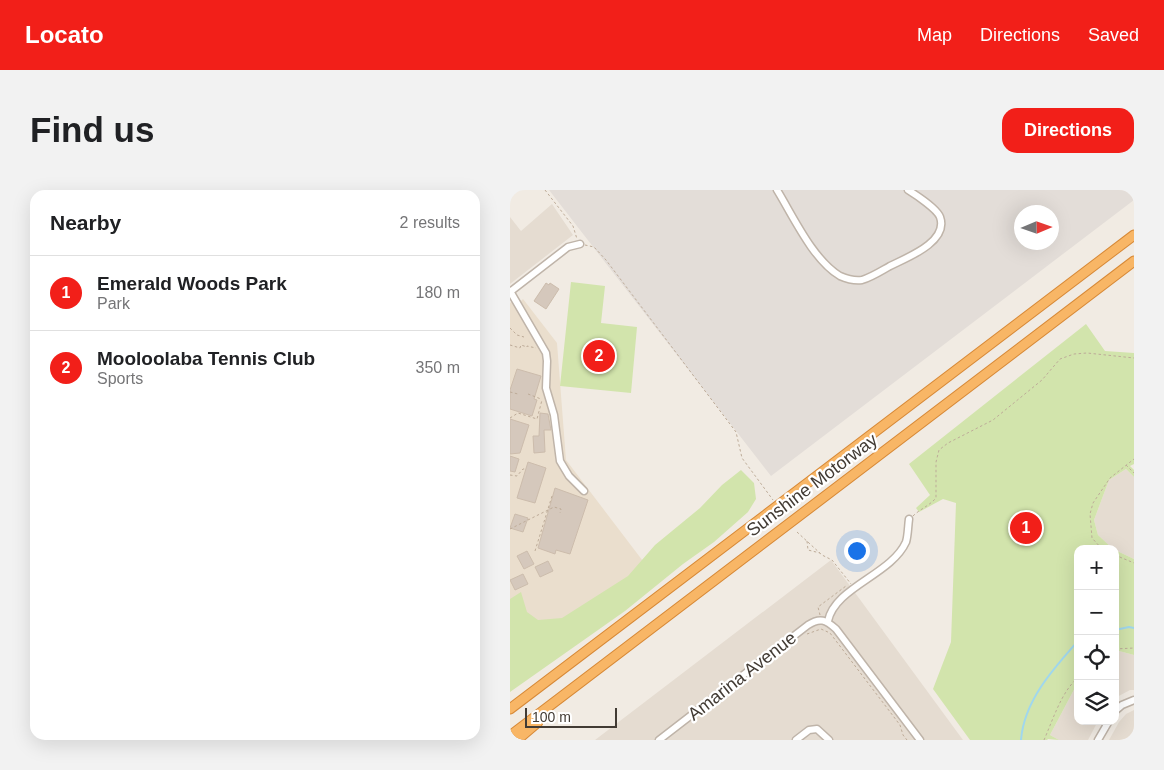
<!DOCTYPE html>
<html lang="en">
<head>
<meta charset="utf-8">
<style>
	:root { --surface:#fff; --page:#f2f2f2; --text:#202124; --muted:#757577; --line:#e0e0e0; --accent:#f21f19 }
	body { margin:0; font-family:Helvetica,sans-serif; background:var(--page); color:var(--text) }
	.controls { position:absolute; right:15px; bottom:15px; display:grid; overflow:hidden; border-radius:10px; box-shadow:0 5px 20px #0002 }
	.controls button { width:45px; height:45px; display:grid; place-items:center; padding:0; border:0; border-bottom:1px solid var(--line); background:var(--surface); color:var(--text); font:25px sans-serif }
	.compass { position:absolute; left:504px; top:15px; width:45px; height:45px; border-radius:50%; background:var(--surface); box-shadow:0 5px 20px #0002; rotate:88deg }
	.scale { position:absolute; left:15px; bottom:12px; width:92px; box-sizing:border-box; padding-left:5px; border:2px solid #423b34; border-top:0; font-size:14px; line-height:18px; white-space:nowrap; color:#423b34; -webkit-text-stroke:4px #fff; paint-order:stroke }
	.you { position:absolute; left:346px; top:360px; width:18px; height:18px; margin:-12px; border:4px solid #fff; border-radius:50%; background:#1a73e8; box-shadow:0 0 0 8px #1a73e833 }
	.badge { display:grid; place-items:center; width:32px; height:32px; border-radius:50%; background:var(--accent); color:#fff; font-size:16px; font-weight:700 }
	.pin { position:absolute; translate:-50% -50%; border:2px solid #fff; box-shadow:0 1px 5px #0006 }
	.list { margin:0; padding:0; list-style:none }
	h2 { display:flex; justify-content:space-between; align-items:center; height:65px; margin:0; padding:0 20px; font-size:21px }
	h2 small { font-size:16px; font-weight:400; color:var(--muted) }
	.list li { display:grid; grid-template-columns:32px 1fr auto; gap:15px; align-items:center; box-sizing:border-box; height:75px; padding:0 20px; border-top:1px solid var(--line) }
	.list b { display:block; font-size:19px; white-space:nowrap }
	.list p { margin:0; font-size:16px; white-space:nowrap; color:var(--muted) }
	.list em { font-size:16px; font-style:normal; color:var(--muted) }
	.icon { flex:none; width:28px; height:28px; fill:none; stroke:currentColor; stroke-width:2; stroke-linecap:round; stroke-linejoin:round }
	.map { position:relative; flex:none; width:624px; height:550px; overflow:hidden; border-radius:15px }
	header { display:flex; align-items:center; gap:30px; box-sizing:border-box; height:70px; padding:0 25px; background:var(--accent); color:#fff }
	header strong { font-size:24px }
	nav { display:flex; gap:28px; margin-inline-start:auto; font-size:18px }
	.intro { display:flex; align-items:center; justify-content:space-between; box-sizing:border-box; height:120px; padding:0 30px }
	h1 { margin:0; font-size:35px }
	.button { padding:12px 22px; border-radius:15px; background:var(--accent); color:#fff; font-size:18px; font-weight:700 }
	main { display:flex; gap:30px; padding:0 30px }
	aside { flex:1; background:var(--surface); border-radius:15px; box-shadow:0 5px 20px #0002 }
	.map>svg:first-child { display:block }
	.residential { fill:#e5dcd1 }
	.industrial { fill:#e3ddd8; fill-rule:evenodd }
	.education { fill:#eadecd }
	.green { fill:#d2e4ac }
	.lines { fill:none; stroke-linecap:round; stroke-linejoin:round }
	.stream { stroke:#a0d7ed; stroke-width:2 }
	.building { fill:#d5c8bc; stroke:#ccbcac }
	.minor-casing { stroke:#bfb4a9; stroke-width:9 }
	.highway-casing { stroke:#d78937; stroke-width:11 }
	.path { stroke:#bdab98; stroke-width:1; stroke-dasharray:2.5 2.5; stroke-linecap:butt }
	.minor { stroke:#fff; stroke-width:6 }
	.highway { stroke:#f8b666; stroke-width:9 }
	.labels { text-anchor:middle; stroke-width:4.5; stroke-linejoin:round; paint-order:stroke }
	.street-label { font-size:18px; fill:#423b34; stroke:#fff }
</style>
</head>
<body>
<header>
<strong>Locato</strong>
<nav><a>Map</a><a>Directions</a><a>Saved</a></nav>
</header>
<div class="intro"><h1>Find us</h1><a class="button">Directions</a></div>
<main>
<aside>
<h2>Nearby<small>2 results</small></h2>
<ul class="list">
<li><span class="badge">1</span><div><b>Emerald Woods Park</b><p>Park</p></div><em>180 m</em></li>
<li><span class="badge">2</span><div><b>Mooloolaba Tennis Club</b><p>Sports</p></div><em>350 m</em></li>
</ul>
</aside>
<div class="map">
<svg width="624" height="550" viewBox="0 0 624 550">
	<rect width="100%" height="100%" fill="#f1ebe3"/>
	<!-- residential -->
	<path class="residential" d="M42,14L63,45L0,94V27L11,41Z
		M616,279L624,287V369L603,359L588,345L584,330L599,290Z
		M321,370L453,550H85Z
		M609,461L624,465V500H620L605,508V464Z
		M568,492V531H588L578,550H549L540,545Z
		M624,520V550H599L609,532L616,524Z"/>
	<!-- industrial -->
	<path class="industrial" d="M39,0H622L624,10L261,286ZM512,22H542V52H512Z"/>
	<!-- education -->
	<path class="education" d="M8,107L11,111L13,109L47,153L56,270L139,379L0,466V113Z"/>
	<!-- green -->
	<path class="green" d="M61,92L95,96L91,133L127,137L121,203L50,196Z
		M576,134L595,161L624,163V274L620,276L624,280V287L616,279L599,290L584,330L588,345L603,359H568V492L540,545L549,550L538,549L537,550H460L423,499L441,452L446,313L433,309L409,322L406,318L420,305L399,274Z
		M231,280L244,293L246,309L238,322L204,352L173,374L115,421L0,502V409L11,402L17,422L28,430L52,428L118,386L145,355L190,318L212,295Z
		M605,360L624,369V465L609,461L605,464Z"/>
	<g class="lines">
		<!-- stream -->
		<path class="stream" d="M605,440L619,437L624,438
			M511,550C514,511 543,479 568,451"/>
	</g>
	<!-- building -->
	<path class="building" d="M36,93L39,95L40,93L49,99L36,119L24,111Z
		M7,179L31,186L24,209L27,210L22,226L0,219V200Z
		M30,223L38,224L41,240H34L35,262L24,263L23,246H29Z
		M0,229L19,235L10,263L0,264Z
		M0,266L9,269L5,282L0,281Z
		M18,272L36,278L25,313L7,308Z
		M45,298L78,310L60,364L46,360L45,364L28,358Z
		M5,324L18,328L13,342L0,338Z
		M17,361L24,374L14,379L7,366Z
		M38,371L43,381L30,387L25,377Z
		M13,384L18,394L5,400L0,390Z"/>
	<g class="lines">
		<!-- minor casing -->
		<g class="minor-casing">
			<path id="minor" d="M267,0C283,26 303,70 330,86C337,89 345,91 352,90C362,87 371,81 380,76C396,68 439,52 430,27C427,19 406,5 398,0
				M0,101L36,163L37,171L36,198L44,225L50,271L59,286L74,301
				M0,102L58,57L70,54
				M318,431C325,397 381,385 396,352C398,346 398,336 399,329
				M605,521L612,515L624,510
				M149,550L298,435C310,427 316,430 326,439L410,550
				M286,550L299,540L307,539L319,550
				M588,550L599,531"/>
		</g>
		<!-- highway casing -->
		<g class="highway-casing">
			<path id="highway" d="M0,519L624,45
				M0,546L624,71
				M7,550L28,532L31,524"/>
		</g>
		<!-- path -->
		<path class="path" d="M35,0L63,36L67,49
			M75,55L84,57L96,70L226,242L232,268L263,310
			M0,138L7,145L14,147
			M0,155L10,158L11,155L17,157V156L26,158
			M0,202L8,204
			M18,204L31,209
			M0,228L8,223L27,229L32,210
			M616,275L624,283
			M0,285L7,286L13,279H16
			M403,326C410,319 419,316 426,308V272L429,260L438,253L483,230L532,190L550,169L564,164L577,163L624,168
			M0,339L44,317L51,319L50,323
			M287,342L312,365L322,370L341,394
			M297,351L298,360L310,363
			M592,359L582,348L580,324L583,313L600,288L624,269
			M25,361L42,306
			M605,365L624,373
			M310,425L308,417L336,396
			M297,444L311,439L320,443L390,535L393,545L397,550
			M605,459L624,458
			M534,550C542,532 552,500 568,488"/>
		<!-- minor -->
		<use href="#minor" class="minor"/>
		<!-- highway -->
		<use href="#highway" class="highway"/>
	</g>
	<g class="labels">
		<!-- street labels -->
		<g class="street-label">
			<text transform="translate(302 295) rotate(-37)" y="6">Sunshine Motorway</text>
			<text transform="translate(232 486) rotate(-38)" y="6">Amarina Avenue</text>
		</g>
	</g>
</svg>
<div class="controls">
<button>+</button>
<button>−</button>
<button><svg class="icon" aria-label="locate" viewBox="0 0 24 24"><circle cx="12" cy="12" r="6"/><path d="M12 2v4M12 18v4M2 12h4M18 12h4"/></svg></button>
<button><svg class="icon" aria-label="layers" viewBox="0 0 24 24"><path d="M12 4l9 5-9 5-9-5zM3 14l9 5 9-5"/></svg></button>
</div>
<svg class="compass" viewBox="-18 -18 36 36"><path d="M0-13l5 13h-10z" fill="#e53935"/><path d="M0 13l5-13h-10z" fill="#757577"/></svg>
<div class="scale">100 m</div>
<div class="you"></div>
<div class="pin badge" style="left:516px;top:338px">1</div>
<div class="pin badge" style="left:89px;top:166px">2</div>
</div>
</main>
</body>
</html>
